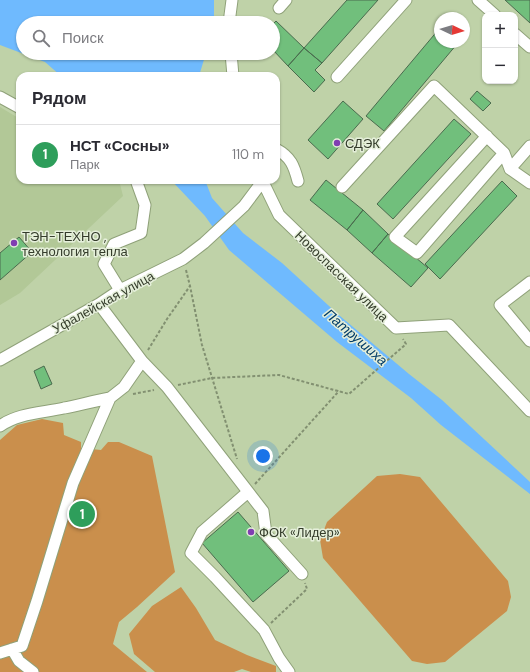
<!DOCTYPE html>
<html lang="ru">
<head>
<meta charset="utf-8">
<style>
	:root { --surface:#fff; --page:#f7f7f7; --text:#2b2b33; --muted:#7c7c81; --line:#e1e1e2; --accent:#d93025 }
	body { margin:0; font-family:"DM Sans",sans-serif; background:var(--page); color:var(--text) }
	.controls { position:absolute; right:12px; top:12px; display:grid; overflow:hidden; border-radius:8px; box-shadow:0 1px 3px #0004 }
	.controls button { width:36px; height:36px; display:grid; place-items:center; padding:0; border:0; border-bottom:1px solid var(--line); background:var(--surface); color:var(--text); font:20px sans-serif }
	.compass { position:absolute; left:434px; top:12px; width:36px; height:36px; border-radius:50%; background:var(--surface); box-shadow:0 1px 3px #0004; rotate:94deg }
	.you { position:absolute; left:263px; top:456px; width:14px; height:14px; margin:-10px; border:3px solid #fff; border-radius:50%; background:#1a73e8; box-shadow:0 0 0 6px #1a73e833 }
	.badge { display:grid; place-items:center; width:26px; height:26px; border-radius:50%; background:var(--accent); color:#fff; font-size:13px; font-weight:700 }
	.pin { position:absolute; translate:-50% -50%; border:2px solid #fff; box-shadow:0 1px 4px #0006 }
	.list { margin:0; padding:0; list-style:none }
	h2 { display:flex; justify-content:space-between; align-items:center; height:52px; margin:0; padding:0 16px; font-size:17px }
	h2 small { font-size:13px; font-weight:400; color:var(--muted) }
	.list li { display:grid; grid-template-columns:26px 1fr auto; gap:12px; align-items:center; box-sizing:border-box; height:60px; padding:0 16px; border-top:1px solid var(--line) }
	.list b { display:block; font-size:15px; white-space:nowrap }
	.list p { margin:0; font-size:13px; white-space:nowrap; color:var(--muted) }
	.list em { font-size:13px; font-style:normal; color:var(--muted) }
	.icon { flex:none; width:22px; height:22px; fill:none; stroke:currentColor; stroke-width:2; stroke-linecap:round; stroke-linejoin:round }
	.map { position:relative; flex:none; width:530px; height:672px; overflow:hidden }
	.search { position:absolute; background:var(--surface); box-shadow:0 1px 3px #0004; left:16px; top:16px; width:264px; height:44px; display:flex; align-items:center; gap:10px; box-sizing:border-box; padding:0 14px; border-radius:22px; color:var(--muted); font-size:15px }
	.panel { position:absolute; background:var(--surface); box-shadow:0 1px 3px #0004; left:16px; top:72px; width:264px; height:112px; border-radius:12px }
	.map>svg:first-child { display:block }
	.built { fill:#b2c897 }
	.green { fill:#ca8f4c }
	.water { fill:#6fbafe }
	.building { fill:#71bf7c; stroke:#4a6b4e }
	.lines { fill:none; stroke-linecap:round; stroke-linejoin:round }
	.minor-casing { stroke:#8fa179; stroke-width:13 }
	.path { stroke:#829071; stroke-width:2; stroke-dasharray:3 2; stroke-linecap:butt }
	.minor { stroke:#fff; stroke-width:11 }
	.poi-dot { fill:#803eb2; stroke:#e5efda; stroke-width:1.5 }
	.labels { text-anchor:middle; stroke-width:3; stroke-linejoin:round; paint-order:stroke }
	.poi-label { font-size:13px; fill:#343c2b; stroke:#e5efda; text-anchor:start }
	.street-label { font-size:13px; fill:#343c2b; stroke:#e5efda }
	.water-label { font-size:14px; font-style:italic; fill:#033d68; stroke:#e5efda }
</style>
</head>
<body>
<div class="map">
<svg width="530" height="672" viewBox="0 0 530 672">
	<rect width="100%" height="100%" fill="#bfd2a8"/>
	<!-- built -->
	<path class="built" d="M0,107L20,119V180H119L123,196L20,293L0,305Z"/>
	<!-- green -->
	<path class="green" d="M42,419L63,423L64,435L81,442V448L101,450L108,442H119L152,456L175,572L137,607L119,622L113,644L147,672H0V440L17,425Z
		M400,474L420,477L508,581L511,597L507,611L445,662L427,664L412,661L323,558L320,540L327,522L377,476Z
		M181,587L196,608L215,640L247,655L276,666V672H251L242,669L234,672H155L134,654L129,634L152,606Z"/>
	<!-- water -->
	<path class="water" d="M0,0H214V23H23V53H206L199,76H61L45,62L0,45Z
		M171,180H205L212,198L243,233L282,263L340,316L409,374L442,400L530,482V494L441,425L411,398L337,342L229,250L205,216Z"/>
	<!-- building -->
	<path class="building" d="M347,0H378L322,63L304,48Z
		M505,0H530V23Z
		M276,21L304,48L288,66L273,50V24Z
		M439,29L440,30V42H454L457,44L384,131L366,116Z
		M304,48L322,63L315,70L325,80L314,92L288,66Z
		M477,91L491,103L483,111L470,99Z
		M343,101L363,119L328,159L308,140Z
		M454,119L471,134L393,219L377,204Z
		M326,180L363,210L347,230L310,200Z
		M502,181L517,196L440,279L425,264Z
		M363,210L388,234L372,253L347,230Z
		M388,234L428,268L411,287L372,253Z
		M19,237L32,252L0,280V253Z
		M44,366L52,384L41,389L34,371Z
		M238,512L289,571L253,602L202,543Z"/>
	<g class="lines">
		<!-- minor casing -->
		<g class="minor-casing">
			<path id="minor" d="M478,0L495,15
				M279,8L286,0
				M229,23L232,0
				M515,34L530,47
				M231,53L233,76
				M337,77L406,0
				M0,97L20,108
				M487,136L395,237L417,253L504,153
				M530,146L510,169L530,183
				M276,149C291,157 294,166 298,181
				M262,180L279,215L396,328L449,325L530,411
				M342,187L434,86L504,153L510,169
				M530,282L500,305L530,341
				M120,290L104,264L114,244L141,233L145,205L136,180
				M99,304L142,361L167,387L263,511L266,534L302,574
				M0,360L99,304L120,290L183,259L204,243L244,206L262,182
				M0,426C18,413 42,413 64,408C79,405 94,401 110,398
				M248,492L202,532L191,553L215,577L264,630L279,658L289,672
				M12,649L19,661L33,672
				M0,653L22,646L37,601L73,483L110,398L124,387L142,361"/>
		</g>
		<!-- path -->
		<path class="path" d="M186,270L190,286L202,345L237,459
			M148,350L167,319L190,286
			M178,385L212,378L279,375L349,394L406,344L403,339
			M133,394L154,390
			M255,484L339,391
			M271,623L307,589L305,583"/>
		<!-- minor -->
		<use href="#minor" class="minor"/>
	</g>
	<!-- markers -->
	<g class="poi-dot">
		<circle cx="337" cy="143" r="4"/>
		<circle cx="14" cy="243" r="4"/>
		<circle cx="251" cy="532" r="4"/>
	</g>
	<g class="labels">
		<!-- poi labels -->
		<g class="poi-label">
			<text x="345" y="148">СДЭК</text>
			<text x="22" y="241">ТЭН-ТЕХНО ,<tspan x="22" dy="15">технология тепла</tspan></text>
			<text x="259" y="537">ФОК «Лидер»</text>
		</g>
		<!-- street labels -->
		<g class="street-label">
			<text transform="translate(342 276) rotate(44)" y="5">Новоспасская улица</text>
			<text transform="translate(103 302) rotate(-29)" y="5">Уфалейская улица</text>
		</g>
		<!-- water labels -->
		<g class="water-label">
			<text transform="translate(356 337) rotate(41)" y="5">Патрушиха</text>
		</g>
	</g>
</svg>
<div class="controls">
<button>+</button>
<button>−</button>
</div>
<svg class="compass" viewBox="-18 -18 36 36"><path d="M0-13l5 13h-10z" fill="#e53935"/><path d="M0 13l5-13h-10z" fill="#7c7c81"/></svg>
<div class="you"></div>
<div class="pin badge" style="left:82px;top:514px;background:#2e9e5b">1</div>
<div class="search"><svg class="icon" aria-label="search" viewBox="0 0 24 24"><circle cx="10" cy="10" r="6"/><path d="M15 15l6 6"/></svg>Поиск</div>
<section class="panel">
<h2>Рядом<small></small></h2>
<ul class="list">
<li><span class="badge" style="background:#2e9e5b">1</span><div><b>НСТ «Сосны»</b><p>Парк</p></div><em>110 m</em></li>
</ul>
</section>
</div>
</body>
</html>
